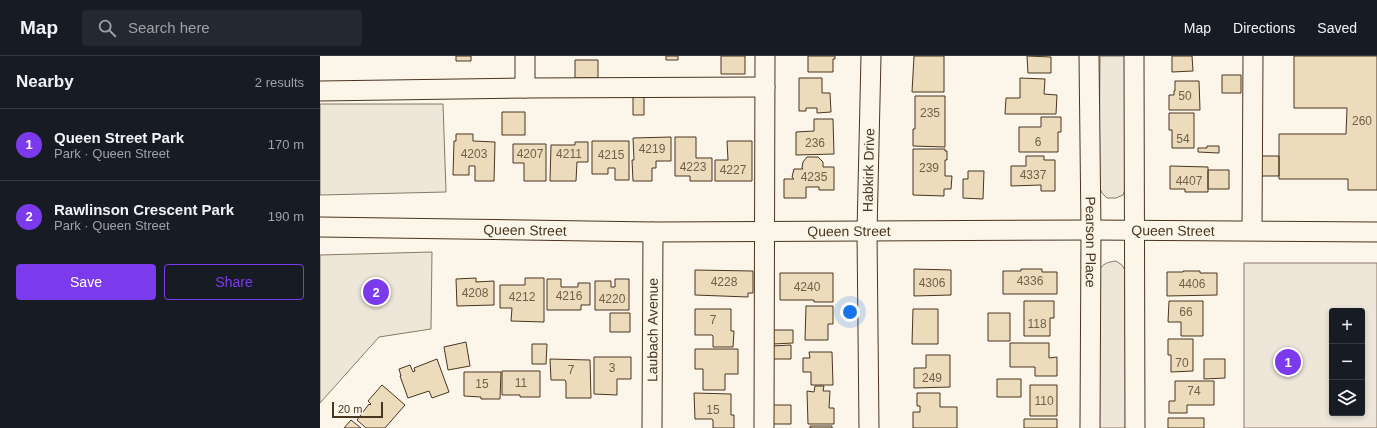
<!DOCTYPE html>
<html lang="en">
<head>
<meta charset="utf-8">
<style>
	:root { --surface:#171b24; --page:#242831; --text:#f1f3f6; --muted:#9ea1a6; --line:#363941; --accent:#7c3aed }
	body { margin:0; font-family:Arial,sans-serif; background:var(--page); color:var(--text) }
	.controls { position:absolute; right:12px; bottom:12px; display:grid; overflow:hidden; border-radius:4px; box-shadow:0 2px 6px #0003 }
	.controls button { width:36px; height:36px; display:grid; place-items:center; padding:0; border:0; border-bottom:1px solid var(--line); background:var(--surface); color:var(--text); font:20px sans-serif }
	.scale { position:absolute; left:12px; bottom:10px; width:51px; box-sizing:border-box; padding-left:4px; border:2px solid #4a3520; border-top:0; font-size:11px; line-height:14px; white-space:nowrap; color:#4a3520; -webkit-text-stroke:3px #fbf6e9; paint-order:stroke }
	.you { position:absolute; left:530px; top:256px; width:14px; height:14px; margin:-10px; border:3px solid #fff; border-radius:50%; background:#1a73e8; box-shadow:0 0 0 6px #1a73e833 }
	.badge { display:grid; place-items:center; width:26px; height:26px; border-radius:50%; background:var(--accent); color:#fff; font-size:13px; font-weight:700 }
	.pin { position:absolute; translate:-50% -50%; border:2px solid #fff; box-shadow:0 1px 4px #0006 }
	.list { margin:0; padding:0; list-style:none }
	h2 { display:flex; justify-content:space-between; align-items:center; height:52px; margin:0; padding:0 16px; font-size:17px }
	h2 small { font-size:13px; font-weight:400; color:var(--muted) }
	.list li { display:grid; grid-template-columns:26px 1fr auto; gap:12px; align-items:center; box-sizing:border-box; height:72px; padding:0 16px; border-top:1px solid var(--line) }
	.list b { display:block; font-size:15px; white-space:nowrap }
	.list p { margin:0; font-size:13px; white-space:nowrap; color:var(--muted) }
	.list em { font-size:13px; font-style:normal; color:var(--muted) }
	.actions { display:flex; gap:8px; padding:12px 16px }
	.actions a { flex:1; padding:9px 0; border:1px solid var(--accent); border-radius:4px; text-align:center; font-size:14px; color:var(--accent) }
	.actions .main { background:var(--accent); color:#fff }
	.icon { flex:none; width:22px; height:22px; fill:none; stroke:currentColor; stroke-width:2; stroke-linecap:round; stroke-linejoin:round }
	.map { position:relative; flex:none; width:1057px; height:372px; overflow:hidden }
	header { display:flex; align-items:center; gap:24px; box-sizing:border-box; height:56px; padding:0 20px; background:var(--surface); border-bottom:1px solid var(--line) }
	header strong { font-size:19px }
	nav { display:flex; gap:22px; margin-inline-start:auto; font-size:14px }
	.search { width:280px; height:36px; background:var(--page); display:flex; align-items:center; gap:10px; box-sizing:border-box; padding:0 14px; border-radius:4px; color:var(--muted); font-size:15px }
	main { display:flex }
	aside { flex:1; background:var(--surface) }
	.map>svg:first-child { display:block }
	.green { fill:#ede6d9; stroke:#887966; fill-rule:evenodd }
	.building { fill:#ecdcbc; stroke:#4a3520 }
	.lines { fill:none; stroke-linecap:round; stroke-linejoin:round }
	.minor-casing { stroke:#4a3520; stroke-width:21 }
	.minor { stroke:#fbf6e9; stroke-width:19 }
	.labels { text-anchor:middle; stroke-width:3; stroke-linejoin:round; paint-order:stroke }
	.number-label { font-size:12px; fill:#725f47 }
	.street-label { font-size:14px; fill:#4a3520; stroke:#fbf6e9 }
</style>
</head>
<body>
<header>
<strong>Map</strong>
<div class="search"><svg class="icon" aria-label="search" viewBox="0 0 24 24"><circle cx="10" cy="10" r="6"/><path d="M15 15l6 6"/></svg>Search here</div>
<nav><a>Map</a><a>Directions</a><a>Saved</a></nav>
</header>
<main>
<aside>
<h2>Nearby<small>2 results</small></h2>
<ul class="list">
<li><span class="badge">1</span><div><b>Queen Street Park</b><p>Park · Queen Street</p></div><em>170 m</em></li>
<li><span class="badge">2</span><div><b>Rawlinson Crescent Park</b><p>Park · Queen Street</p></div><em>190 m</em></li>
</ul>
<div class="actions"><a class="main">Save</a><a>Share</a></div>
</aside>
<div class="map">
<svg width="1057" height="372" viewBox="0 0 1057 372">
	<rect width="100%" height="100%" fill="#fbf6e9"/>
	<!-- green -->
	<path class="green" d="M780,0H806V131L803,139L796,142H787L782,137L779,131Z
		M0,48H123L126,136L0,139Z
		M112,196L111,273L59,281L0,347V199Z
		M796,205L802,209L805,214L806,372H778V216C782,208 787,206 796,205Z
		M924,207H1057V372H924ZM1012,255H1042V357H1012Z"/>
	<!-- building -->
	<path class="building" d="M136,0H151V5H136Z
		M346,0H358V4H346Z
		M401,0H425V18H401Z
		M488,0H515V3H513V16H488Z
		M594,0H624V36H592Z
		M707,0L731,1V17H708Z
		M852,0H872L873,15L852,16Z
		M974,0H1057V134H1028V123H959V78H1026L1027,52H974Z
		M255,4H278V22H255Z
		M902,19H921V37H902Z
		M479,22H502V37H510L511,56L497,57V52H486V55H479Z
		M700,22L725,23L724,38L737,39L736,58H685L686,42H700Z
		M855,25H879L880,54H849V39H854V35H855Z
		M595,40H625V91L593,90V73H595Z
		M313,41H324V59H313Z
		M182,56H205V79H182Z
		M849,57H874V92H852V74H849Z
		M721,61H741V76H738V96H699V71H721Z
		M494,63H513L514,98L476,99V76L494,75Z
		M136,78H153V85L175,86L174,125H155V110H149V119H133L134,85H136Z
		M351,81V105H336V112H332V125H313L312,104H314L313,82Z
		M355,81H376V102H392V125H370V120H355Z
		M272,85H309V124H295V112H288V118H272Z
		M407,85H432V125H395V104H408Z
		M255,86H268V106H257L256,125H230L231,89H255Z
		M193,88H226V125H204V107H193Z
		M887,90H899V97L878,96V92H887Z
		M593,93H625V95H627V104H625V120H632L631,133H624V140L593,139Z
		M706,100H724V104H735V135H721V129L691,130V110H706Z
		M940,100H959V120H940Z
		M487,101H498L503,106V111H514V134H499V131H486V142H464V123H474L472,121L474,113H483L482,112L483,106Z
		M850,110L888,111V136H865V133H850Z
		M888,114H909V133H888Z
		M648,115H664L663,143L643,142V123H648Z
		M594,213L631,214V239L594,240Z
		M701,213H722V216H737V238H683V215H701Z
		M375,214L433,215V237H428V241L375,239Z
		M863,215H880V217H897V239L847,240V216H863Z
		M460,217H513V246H494V244H460Z
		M156,222V226L174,225V249L137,250L136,223Z
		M205,222H224V266L191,265L192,252H180V229H205Z
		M227,223H241V231H258V227H270V249H261V254H227Z
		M295,223H309V254H275V225H291V231H295Z
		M704,245H734V262H730V280H704Z
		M849,245H883V280H861V266H848Z
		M486,250H513V268H508V284H485Z
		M375,253H411V275H414L413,291H393V280L392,279H375Z
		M593,253H618V288H592Z
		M290,257H310V276H290Z
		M668,257H690V285H668Z
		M453,274H473V287L453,288Z
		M848,283H873V315L851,316V299H848Z
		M146,286L150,310L128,314L124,291Z
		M690,287H729V302L737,301V320H715V311H690Z
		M212,288H227L226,308H212Z
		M471,289V303H452V290Z
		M375,293H418V318H405V334H383V313H375Z
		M489,296H512L513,329H491V316H483V302H490Z
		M606,299H630V331L594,332V312H606Z
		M274,301H311V323H297V339L274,338Z
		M117,303L129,336L112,342L109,335L88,342L80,320H81L79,313L90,309L93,316L95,315L94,312Z
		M230,303L270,304L271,342H246V326L245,324H231Z
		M884,303H905V322L884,323Z
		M182,315H220V341H200V339H182Z
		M144,316H181L180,343H161V341L144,340Z
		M677,323H701V341H677Z
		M855,325H894V349H867V357H849V345H855Z
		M62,329L85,349L65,372H46L37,364L49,348L50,349L51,348L48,345Z
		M710,329H737V360H710Z
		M495,330H504L503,335H510L509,352H514V368H488L487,335L494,336Z
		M374,337L411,338V359H414V372H393V364L392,363H375Z
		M597,337H620V351H637V372H593V356H600V350H597Z
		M450,349H471V368H450Z
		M848,362H884V372H848Z
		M704,363H737V372H704Z
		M31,364L41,372H24Z
		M490,370H512V372H490Z"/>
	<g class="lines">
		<!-- minor casing -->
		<g class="minor-casing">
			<g id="minor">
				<path id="s1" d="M769,0L771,174L770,372"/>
				<path d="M814,0L815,372"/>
				<path d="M205,32V0"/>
				<path d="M0,35L205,32L445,31"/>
				<path id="s2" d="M0,171L333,176L771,174L1057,176"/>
				<path d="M932,174L933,0"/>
				<path id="s3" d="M332,372L333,176"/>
				<path d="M444,372L445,0"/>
				<path id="s4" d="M549,372L547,176L551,0"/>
			</g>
		</g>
		<!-- minor -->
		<use href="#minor" class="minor"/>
	</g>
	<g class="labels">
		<!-- number labels -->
		<g class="number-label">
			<text x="865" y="44">50</text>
			<text x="610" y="61">235</text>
			<text x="1042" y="69">260</text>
			<text x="863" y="87">54</text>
			<text x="718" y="90">6</text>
			<text x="495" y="91">236</text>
			<text x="332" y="97">4219</text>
			<text x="154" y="102">4203</text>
			<text x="210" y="102">4207</text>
			<text x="249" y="102">4211</text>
			<text x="291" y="103">4215</text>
			<text x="373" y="115">4223</text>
			<text x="609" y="116">239</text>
			<text x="413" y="118">4227</text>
			<text x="713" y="123">4337</text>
			<text x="494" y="125">4235</text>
			<text x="869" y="129">4407</text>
			<text x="710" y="229">4336</text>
			<text x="404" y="230">4228</text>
			<text x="612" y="231">4306</text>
			<text x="872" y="232">4406</text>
			<text x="487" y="235">4240</text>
			<text x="155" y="241">4208</text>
			<text x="249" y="244">4216</text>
			<text x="202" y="245">4212</text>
			<text x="292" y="247">4220</text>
			<text x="866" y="260">66</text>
			<text x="393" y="268">7</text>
			<text x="717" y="272">118</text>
			<text x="862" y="311">70</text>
			<text x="292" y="316">3</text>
			<text x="251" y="318">7</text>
			<text x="612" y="326">249</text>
			<text x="201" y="331">11</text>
			<text x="162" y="332">15</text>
			<text x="874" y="339">74</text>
			<text x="724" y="349">110</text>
			<text x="393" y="358">15</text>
		</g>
		<!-- street labels -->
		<g class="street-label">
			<text dy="5" stroke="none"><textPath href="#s4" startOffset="258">Habkirk Drive</textPath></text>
			<text dy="5" stroke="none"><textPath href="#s2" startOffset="205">Queen Street</textPath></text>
			<text dy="5" stroke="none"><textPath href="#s2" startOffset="853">Queen Street</textPath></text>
			<text dy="5" stroke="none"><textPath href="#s2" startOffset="529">Queen Street</textPath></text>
			<text dy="5" stroke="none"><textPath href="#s1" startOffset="186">Pearson Place</textPath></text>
			<text dy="5" stroke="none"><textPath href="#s3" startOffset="98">Laubach Avenue</textPath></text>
		</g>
	</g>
</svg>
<div class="controls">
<button>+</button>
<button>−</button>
<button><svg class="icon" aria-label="layers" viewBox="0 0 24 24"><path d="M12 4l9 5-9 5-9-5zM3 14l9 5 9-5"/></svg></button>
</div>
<div class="scale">20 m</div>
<div class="you"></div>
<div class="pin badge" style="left:968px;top:306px">1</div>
<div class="pin badge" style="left:56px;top:236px">2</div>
</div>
</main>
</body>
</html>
